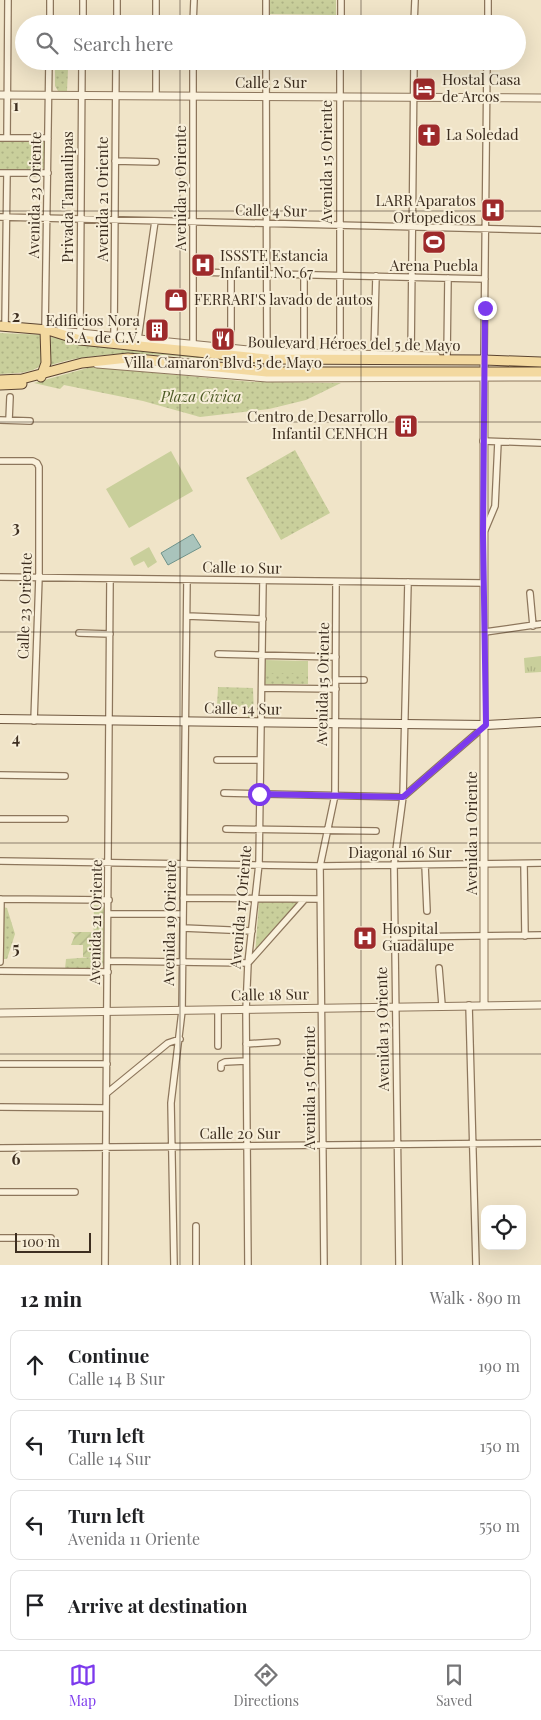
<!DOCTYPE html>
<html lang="en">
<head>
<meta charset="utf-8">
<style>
	:root { --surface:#fff; --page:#f2f2f2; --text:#202124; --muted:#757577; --line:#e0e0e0; --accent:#7c3aed }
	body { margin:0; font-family:"Playfair Display",serif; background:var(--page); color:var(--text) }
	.controls { position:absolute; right:15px; bottom:15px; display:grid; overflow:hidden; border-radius:10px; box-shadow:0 5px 20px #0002 }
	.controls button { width:45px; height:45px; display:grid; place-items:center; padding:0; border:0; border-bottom:1px solid var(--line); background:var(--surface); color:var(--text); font:25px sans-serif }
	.scale { position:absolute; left:15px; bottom:12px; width:76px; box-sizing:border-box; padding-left:5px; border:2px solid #3d2e20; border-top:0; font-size:14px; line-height:18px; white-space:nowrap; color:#3d2e20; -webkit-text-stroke:4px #f7eed8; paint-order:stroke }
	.stop { position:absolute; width:15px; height:15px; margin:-11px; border:4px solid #7c3aed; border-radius:50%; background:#fff }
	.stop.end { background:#7c3aed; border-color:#fff; box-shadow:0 1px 5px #0008 }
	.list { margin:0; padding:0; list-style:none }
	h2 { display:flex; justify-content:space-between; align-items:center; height:65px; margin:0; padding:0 20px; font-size:21px }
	h2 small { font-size:16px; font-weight:400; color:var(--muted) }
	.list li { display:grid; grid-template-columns:32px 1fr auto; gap:15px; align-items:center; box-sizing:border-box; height:70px; margin:0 10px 10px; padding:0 10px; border:1px solid var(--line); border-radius:10px }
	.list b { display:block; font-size:19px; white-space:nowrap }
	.list p { margin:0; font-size:16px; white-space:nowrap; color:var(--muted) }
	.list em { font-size:16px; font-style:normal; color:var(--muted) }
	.icon { flex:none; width:28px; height:28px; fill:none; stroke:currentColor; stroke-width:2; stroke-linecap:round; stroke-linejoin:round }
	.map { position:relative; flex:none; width:541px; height:1265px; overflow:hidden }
	.search { position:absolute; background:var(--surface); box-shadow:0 5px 20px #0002; left:15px; right:15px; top:15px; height:55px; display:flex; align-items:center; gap:12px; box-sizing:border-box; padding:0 18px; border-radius:28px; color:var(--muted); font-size:19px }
	.sheet { height:385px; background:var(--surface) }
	nav { display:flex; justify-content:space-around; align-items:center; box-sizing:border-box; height:70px; border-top:1px solid var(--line); background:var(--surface); font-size:14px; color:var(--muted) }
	nav a { display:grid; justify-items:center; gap:2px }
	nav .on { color:var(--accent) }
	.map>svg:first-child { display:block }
	.grass { fill:url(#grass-tufts) }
	.park { fill:url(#park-dots) }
	.garden { fill:url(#garden-furrows) }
	.pitch { fill:#c9cf9b }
	.water { fill:#a9c4bc; stroke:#6f938a }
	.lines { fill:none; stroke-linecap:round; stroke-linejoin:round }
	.minor-casing { stroke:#8d765c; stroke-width:8 }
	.tertiary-casing { stroke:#8d765c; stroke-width:9 }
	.secondary-casing { stroke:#6f573f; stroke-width:10 }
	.primary-casing { stroke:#5b4430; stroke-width:11 }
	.minor { stroke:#faf1dc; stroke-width:5.5 }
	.tertiary { stroke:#faf1dc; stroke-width:7 }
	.secondary { stroke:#faf1dc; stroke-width:8 }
	.primary { stroke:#f3d9a0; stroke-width:9 }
	.route { stroke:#7c3aed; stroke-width:6 }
	.grid { fill:none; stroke:#3d2e20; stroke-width:1; stroke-opacity:0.55 }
	.labels { text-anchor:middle; stroke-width:4; stroke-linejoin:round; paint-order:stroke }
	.poi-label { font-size:15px; fill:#3d2e20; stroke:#f7eed8; text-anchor:start }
	.street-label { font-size:15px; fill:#3d2e20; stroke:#f7eed8 }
	.park-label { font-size:15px; font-style:italic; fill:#4d5a26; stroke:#f7eed8 }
	.grid-label { font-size:16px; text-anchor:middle; font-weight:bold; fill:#3d2e20; stroke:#f7eed8; stroke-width:4; stroke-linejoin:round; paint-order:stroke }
</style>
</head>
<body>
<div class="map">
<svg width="541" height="1265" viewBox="0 0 541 1265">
	<defs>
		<pattern id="grass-tufts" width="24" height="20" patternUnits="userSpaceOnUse" patternTransform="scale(1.25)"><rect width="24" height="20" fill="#c9cf9b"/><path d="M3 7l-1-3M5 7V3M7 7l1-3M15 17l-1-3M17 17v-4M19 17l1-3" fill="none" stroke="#aeb285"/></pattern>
		<pattern id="park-dots" width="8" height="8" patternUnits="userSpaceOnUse" patternTransform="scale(1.25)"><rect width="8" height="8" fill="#c9cf9b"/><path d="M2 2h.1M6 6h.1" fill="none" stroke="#aeb285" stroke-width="1.8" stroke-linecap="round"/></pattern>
		<pattern id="garden-furrows" width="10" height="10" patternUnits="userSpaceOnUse" patternTransform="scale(1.25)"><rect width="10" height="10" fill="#c9cf9b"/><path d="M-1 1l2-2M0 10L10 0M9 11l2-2" fill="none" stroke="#aeb285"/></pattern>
	</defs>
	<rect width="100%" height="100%" fill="#f0e4c8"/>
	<!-- grass -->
	<path class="grass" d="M541,656V672L525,673L524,658Z"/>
	<!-- park -->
	<path class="park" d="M269,0H336V15L269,14Z
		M55,68L68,69L67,91H58L55,86Z
		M0,140H45V170H0Z
		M0,333L45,335L42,364C33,374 13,373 0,374Z
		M51,337L264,361V365C194,359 115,343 48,366Z
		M91,367L253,382L341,383L306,400L269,409L200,417L143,401L64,385L60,389L34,383Z
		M295,450L330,513L281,540L246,478Z
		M265,673H308V684H265Z
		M218,687L253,688L254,718H248V707L217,706Z
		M299,901L255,955L259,902Z
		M94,905L105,906L104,965L95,970L65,969L66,959L93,957Z
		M3,907L7,908L15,934L7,959H4Z"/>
	<!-- garden -->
	<path class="garden" d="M71,932H94L93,957H83V945H71L75,935Z"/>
	<!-- pitch -->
	<path class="pitch" d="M171,451L193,491L129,528L106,489Z
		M149,547L157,562L148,568L144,561L134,566L130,558Z
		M265,660L308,661V673H265Z"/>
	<!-- water -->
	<path class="water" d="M193,534L201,547L168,565L161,553Z"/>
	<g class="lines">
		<!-- minor casing -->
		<g class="minor-casing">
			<path id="minor" d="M266,0V24
				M193,19H341
				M50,24V0
				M83,24V0
				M117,24V0
				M156,24V0
				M193,24L194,0
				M341,24V0
				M414,24L415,0
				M488,24V0
				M266,61L267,374
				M156,96V61
				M0,138H48
				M7,138L8,0
				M115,161L156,162
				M0,173H48
				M0,217L541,230
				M193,272L485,279
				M304,274V353
				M5,327L7,173
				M45,330L49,61
				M80,333L82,61
				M114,336L116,61
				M138,339L155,221
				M193,345V61
				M231,349V273
				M340,353V61
				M374,354L376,276
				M411,355L414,61
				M447,356L448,278
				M484,357L487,61
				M0,420L30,421
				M9,420L10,397
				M483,441L541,443
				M0,461H33L37,463L39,467V577L34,721
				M485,530L495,506L498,442
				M0,577L484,583
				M530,593L533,626
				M187,616L263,619
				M485,632L541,624
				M79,633L110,634
				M218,654L336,657
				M336,680H364
				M262,688L336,689
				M217,760H260
				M0,775L65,776
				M224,793L403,797L486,725
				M0,819H65
				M226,829L376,831
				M0,861L320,866L541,863
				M524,864L525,936
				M425,865L427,911
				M183,898L320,899
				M0,899L109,900
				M109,914H183
				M183,928L252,931
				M394,937L541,935
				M108,961L248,963L304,900
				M0,962L1,899
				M439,968L442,1005
				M0,971L108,972
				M469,1005L476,1265
				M218,1010V1046
				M246,1044L277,1042
				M0,1064H107
				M221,1068V1064L225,1062L246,1061
				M107,1093L168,1043L180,1039
				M0,1107L106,1108
				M0,1148L541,1143
				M0,1192H75
				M0,1238H51
				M105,1265L110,579
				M174,1265L171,1103L182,1011L187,580
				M196,1265V1226
				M248,1265L246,1010L248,963L259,864L263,581
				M324,1265L320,866L335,795L336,582
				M399,1265L394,865L403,797L408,582"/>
		</g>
		<!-- tertiary casing -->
		<g class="tertiary-casing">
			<path id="tertiary" d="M0,95L541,98
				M60,331L267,352L436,356
				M484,357V1005
				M97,364L267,378L541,377
				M0,1013L541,1005"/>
		</g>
		<!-- secondary casing -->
		<g class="secondary-casing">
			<path id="secondary" d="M0,719L486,725L541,722"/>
		</g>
		<!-- primary casing -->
		<g class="primary-casing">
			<path id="primary" d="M0,326L48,330L80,340L267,359L484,360L541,362
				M41,377L46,363L45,330
				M0,380L22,379L82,363L128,358L267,372H541
				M0,385L22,384"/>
		</g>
		<!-- minor -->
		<use href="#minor" class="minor"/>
		<!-- tertiary -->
		<use href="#tertiary" class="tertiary"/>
		<!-- secondary -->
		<use href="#secondary" class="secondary"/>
		<!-- primary -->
		<use href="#primary" class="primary"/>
	</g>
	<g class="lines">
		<!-- route -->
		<path class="route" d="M259,794L403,797L486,725L483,534L485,308"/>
	</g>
	<!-- grid -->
	<path class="grid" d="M180,0V24M361,0V24M180,61V1265M361,61V1265M0,211H541M0,422H541M0,632H541M0,843H541M0,1054H541"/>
	<!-- icons -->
	<defs>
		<g id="hotel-square" transform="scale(1.25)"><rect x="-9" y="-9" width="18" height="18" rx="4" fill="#9e2a2b" stroke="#f7eed8"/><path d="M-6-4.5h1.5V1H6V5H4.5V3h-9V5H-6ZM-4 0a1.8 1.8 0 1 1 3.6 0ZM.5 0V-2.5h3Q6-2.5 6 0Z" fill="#fff"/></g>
		<g id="church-square" transform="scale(1.25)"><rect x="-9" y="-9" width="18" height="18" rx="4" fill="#9e2a2b" stroke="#f7eed8"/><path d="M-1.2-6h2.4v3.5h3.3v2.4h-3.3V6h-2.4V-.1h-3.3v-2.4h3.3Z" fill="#fff"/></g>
		<g id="hospital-square" transform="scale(1.25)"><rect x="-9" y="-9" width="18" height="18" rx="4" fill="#9e2a2b" stroke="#f7eed8"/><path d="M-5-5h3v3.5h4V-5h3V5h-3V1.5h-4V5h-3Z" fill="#fff"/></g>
		<g id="stadium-square" transform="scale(1.25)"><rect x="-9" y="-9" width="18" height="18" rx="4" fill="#9e2a2b" stroke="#f7eed8"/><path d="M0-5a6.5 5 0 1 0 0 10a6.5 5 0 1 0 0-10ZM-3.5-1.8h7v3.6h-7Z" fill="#fff"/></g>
		<g id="shop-square" transform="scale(1.25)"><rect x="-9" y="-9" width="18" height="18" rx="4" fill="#9e2a2b" stroke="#f7eed8"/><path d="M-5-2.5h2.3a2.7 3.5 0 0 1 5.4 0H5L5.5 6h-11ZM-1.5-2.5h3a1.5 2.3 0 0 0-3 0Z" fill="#fff"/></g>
		<g id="building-square" transform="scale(1.25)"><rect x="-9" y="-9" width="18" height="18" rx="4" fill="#9e2a2b" stroke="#f7eed8"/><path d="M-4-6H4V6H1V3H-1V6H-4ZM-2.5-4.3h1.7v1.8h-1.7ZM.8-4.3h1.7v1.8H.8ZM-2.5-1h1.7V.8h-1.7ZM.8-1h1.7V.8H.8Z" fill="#fff"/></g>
		<g id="restaurant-square" transform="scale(1.25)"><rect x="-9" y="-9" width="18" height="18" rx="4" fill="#9e2a2b" stroke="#f7eed8"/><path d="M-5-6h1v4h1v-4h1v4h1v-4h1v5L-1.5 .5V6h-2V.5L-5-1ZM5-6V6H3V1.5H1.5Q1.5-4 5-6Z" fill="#fff"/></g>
	</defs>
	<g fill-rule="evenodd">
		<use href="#hotel-square" x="424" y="89"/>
		<use href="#church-square" x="429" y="135"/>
		<use href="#hospital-square" x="493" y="210"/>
		<use href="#stadium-square" x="434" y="242"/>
		<use href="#hospital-square" x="203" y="265"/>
		<use href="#shop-square" x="176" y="300"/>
		<use href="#building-square" x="157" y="330"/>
		<use href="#restaurant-square" x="223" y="339"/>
		<use href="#building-square" x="406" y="426"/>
		<use href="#hospital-square" x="365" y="938"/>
	</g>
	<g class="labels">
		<!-- poi labels -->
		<g class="poi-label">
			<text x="442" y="85">Hostal Casa<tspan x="442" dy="17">de Arcos</tspan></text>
			<text x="446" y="140">La Soledad</text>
			<text x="476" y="206" text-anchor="end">LARR Aparatos<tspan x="476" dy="17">Ortopedicos</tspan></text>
			<text x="220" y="261">ISSSTE Estancia<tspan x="220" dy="17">Infantil No. 67</tspan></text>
			<text x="434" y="271" text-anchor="middle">Arena Puebla</text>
			<text x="194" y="305">FERRARI'S lavado de autos</text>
			<text x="140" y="326" text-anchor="end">Edificios Nora<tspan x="140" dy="17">S.A. de C.V.</tspan></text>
			<text x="223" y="368" text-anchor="middle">Villa Camarón Blvd 5 de Mayo</text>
			<text x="388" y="422" text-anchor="end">Centro de Desarrollo<tspan x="388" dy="17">Infantil CENHCH</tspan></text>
			<text x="382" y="934">Hospital<tspan x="382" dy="17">Guadalupe</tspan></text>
		</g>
		<!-- street labels -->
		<g class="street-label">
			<text x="271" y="88">Calle 2 Sur</text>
			<text transform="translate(327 162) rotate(-90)" y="5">Avenida 15 Oriente</text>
			<text transform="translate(181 188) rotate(-90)" y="5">Avenida 19 Oriente</text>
			<text transform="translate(35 195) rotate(-89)" y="5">Avenida 23 Oriente</text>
			<text transform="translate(68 197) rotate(-90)" y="5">Privada Tamaulipas</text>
			<text transform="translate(103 199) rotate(-90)" y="5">Avenida 21 Oriente</text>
			<text transform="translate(271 211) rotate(1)" y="5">Calle 4 Sur</text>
			<text transform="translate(354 344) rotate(1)" y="5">Boulevard Héroes del 5 de Mayo</text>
			<text transform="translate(242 568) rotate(1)" y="5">Calle 10 Sur</text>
			<text transform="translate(25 606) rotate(-88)" y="5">Calle 23 Oriente</text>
			<text transform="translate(323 684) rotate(-89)" y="5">Avenida 15 Oriente</text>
			<text transform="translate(243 709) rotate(1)" y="5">Calle 14 Sur</text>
			<text transform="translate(472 833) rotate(-90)" y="5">Avenida 11 Oriente</text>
			<text x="400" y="858">Diagonal 16 Sur</text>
			<text transform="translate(241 907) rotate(-85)" y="5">Avenida 17 Oriente</text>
			<text transform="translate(96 922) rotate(-89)" y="5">Avenida 21 Oriente</text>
			<text transform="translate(170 923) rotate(-89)" y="5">Avenida 19 Oriente</text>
			<text transform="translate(270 995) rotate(-1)" y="5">Calle 18 Sur</text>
			<text transform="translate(383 1029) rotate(-91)" y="5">Avenida 13 Oriente</text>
			<text transform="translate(310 1088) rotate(-90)" y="5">Avenida 15 Oriente</text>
			<text x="240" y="1139">Calle 20 Sur</text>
		</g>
		<!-- park labels -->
		<g class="park-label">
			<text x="201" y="402">Plaza Cívica</text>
		</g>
	</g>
	<g class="grid-label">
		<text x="16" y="111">1</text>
		<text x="16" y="322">2</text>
		<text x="16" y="533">3</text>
		<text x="16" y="744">4</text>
		<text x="16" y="954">5</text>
		<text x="16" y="1165">6</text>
	</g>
</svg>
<div class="controls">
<button><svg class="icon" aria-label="locate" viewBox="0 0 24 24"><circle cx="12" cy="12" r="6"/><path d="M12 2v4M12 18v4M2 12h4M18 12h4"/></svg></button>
</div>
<div class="scale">100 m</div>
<div class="stop" style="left:259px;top:794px"></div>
<div class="stop end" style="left:485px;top:308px"></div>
<div class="search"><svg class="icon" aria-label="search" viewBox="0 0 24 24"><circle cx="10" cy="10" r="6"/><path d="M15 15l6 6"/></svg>Search here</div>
</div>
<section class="sheet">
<h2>12 min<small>Walk · 890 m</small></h2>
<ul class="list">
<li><svg class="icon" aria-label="ahead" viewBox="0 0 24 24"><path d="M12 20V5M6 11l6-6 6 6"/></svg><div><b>Continue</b><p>Calle 14 B Sur</p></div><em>190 m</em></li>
<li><svg class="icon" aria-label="left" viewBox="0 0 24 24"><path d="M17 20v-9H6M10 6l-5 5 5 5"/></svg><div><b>Turn left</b><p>Calle 14 Sur</p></div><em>150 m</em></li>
<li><svg class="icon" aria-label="left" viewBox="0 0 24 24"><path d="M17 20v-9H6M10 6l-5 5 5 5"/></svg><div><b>Turn left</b><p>Avenida 11 Oriente</p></div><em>550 m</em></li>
<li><svg class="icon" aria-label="arrive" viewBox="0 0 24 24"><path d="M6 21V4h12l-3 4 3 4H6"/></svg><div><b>Arrive at destination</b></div></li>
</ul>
</section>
<nav>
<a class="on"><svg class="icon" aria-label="map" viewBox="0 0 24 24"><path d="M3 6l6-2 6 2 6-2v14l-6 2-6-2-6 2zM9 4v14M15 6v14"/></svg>Map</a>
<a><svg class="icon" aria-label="directions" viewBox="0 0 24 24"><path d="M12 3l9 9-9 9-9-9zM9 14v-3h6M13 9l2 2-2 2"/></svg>Directions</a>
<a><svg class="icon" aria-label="saved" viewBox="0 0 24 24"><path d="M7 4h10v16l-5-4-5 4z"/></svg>Saved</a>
</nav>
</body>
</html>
